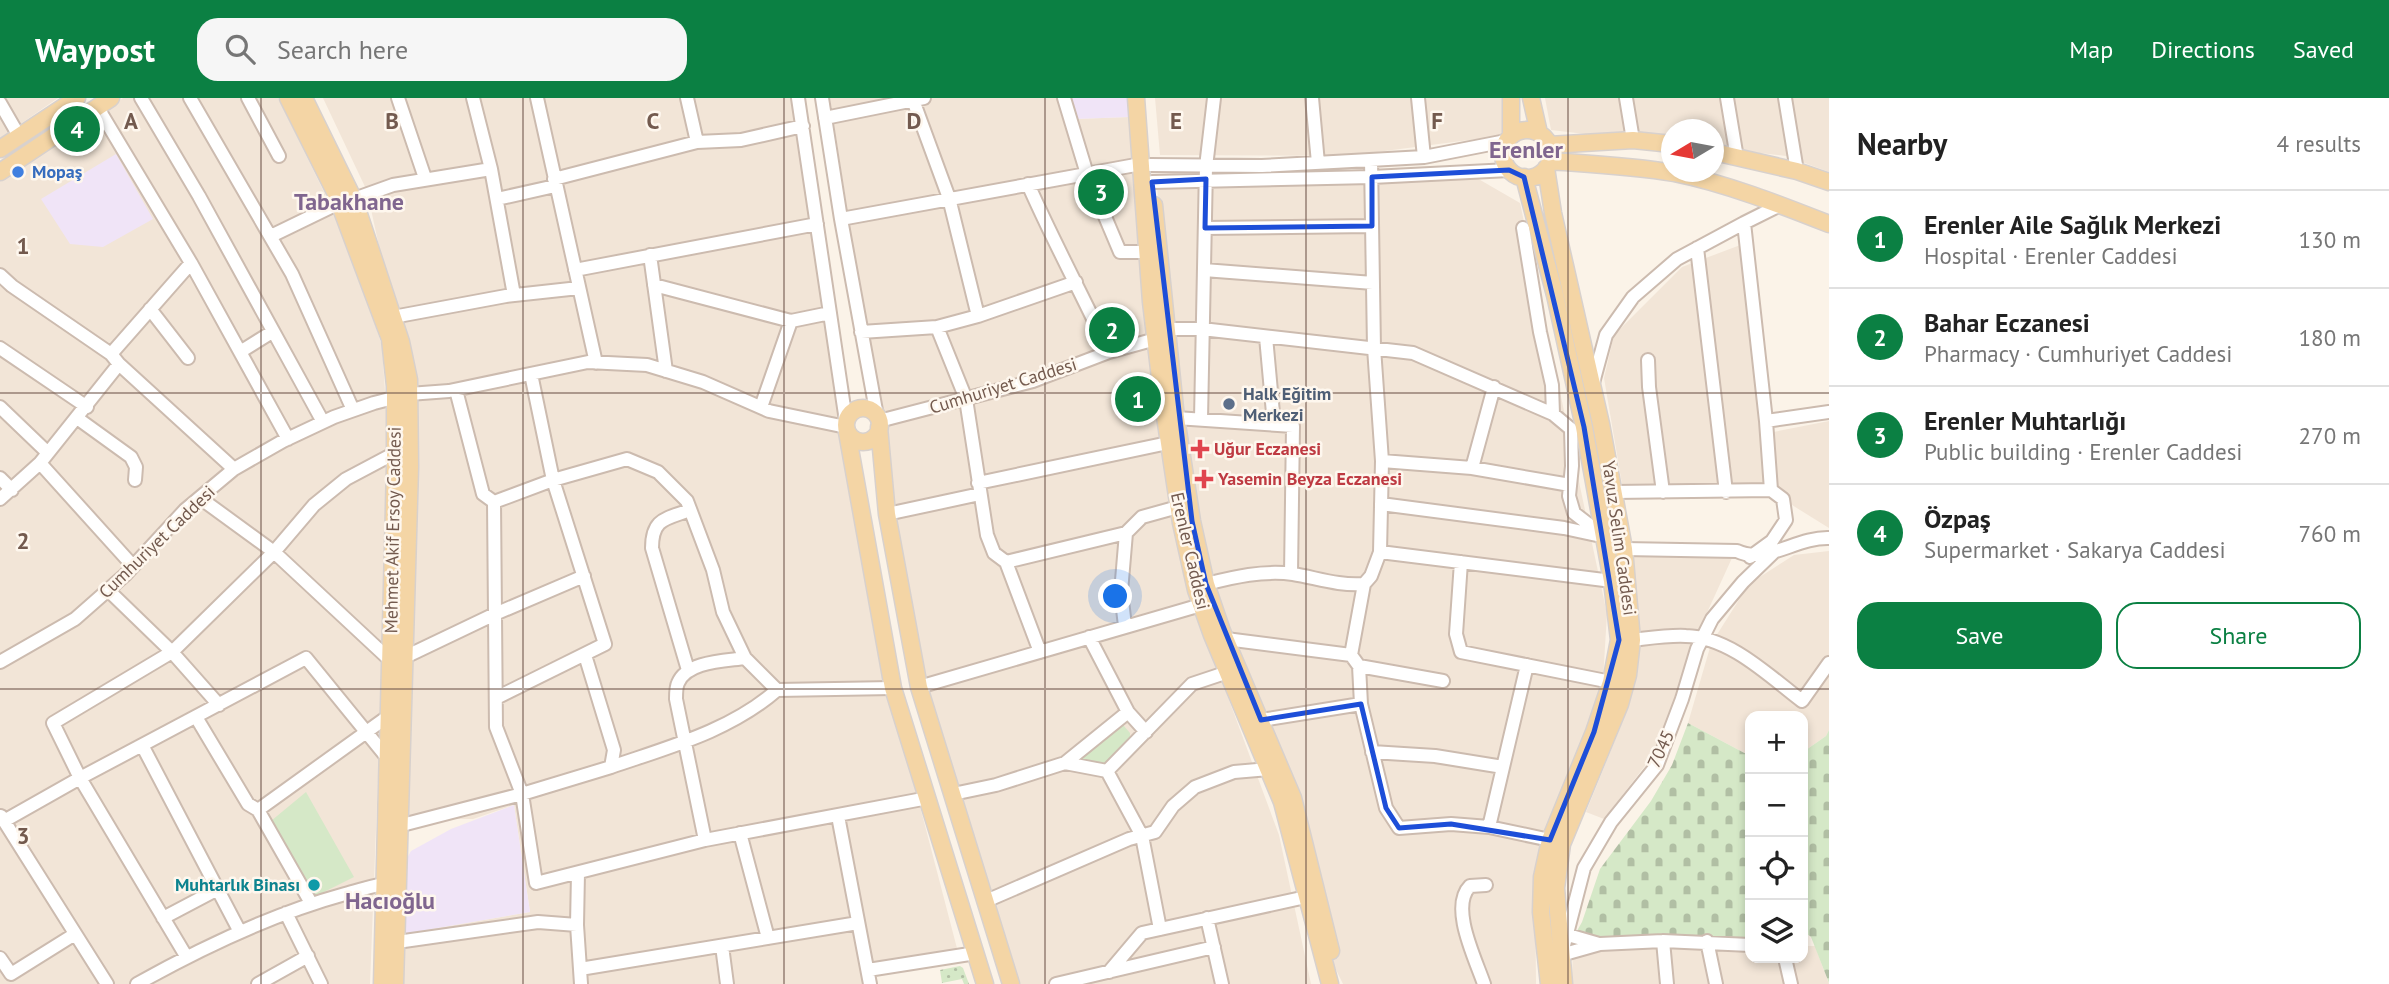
<!DOCTYPE html>
<html lang="en">
<head>
<meta charset="utf-8">
<style>
	:root { --surface:#fff; --page:#f6f6f6; --text:#222; --muted:#767676; --line:#e0e0e0; --accent:#0b8043 }
	body { margin:0; font-family:"PT Sans",sans-serif; background:var(--page); color:var(--text) }
	.controls { position:absolute; right:21px; bottom:21px; display:grid; overflow:hidden; border-radius:14px; box-shadow:0 4px 10px #0003 }
	.controls button { width:63px; height:63px; display:grid; place-items:center; padding:0; border:0; border-bottom:2px solid var(--line); background:var(--surface); color:var(--text); font:35px sans-serif }
	.compass { position:absolute; left:1661px; top:21px; width:63px; height:63px; border-radius:50%; background:var(--surface); box-shadow:0 4px 10px #0003; rotate:260deg }
	.you { position:absolute; left:1116px; top:499px; width:24px; height:24px; margin:-18px; border:5px solid #fff; border-radius:50%; background:#1a73e8; box-shadow:0 0 0 10px #1a73e833 }
	.badge { display:grid; place-items:center; width:46px; height:46px; border-radius:50%; background:var(--accent); color:#fff; font-size:23px; font-weight:700 }
	.pin { position:absolute; translate:-50% -50%; border:4px solid #fff; box-shadow:0 2px 7px #0006 }
	.list { margin:0; padding:0; list-style:none }
	h2 { display:flex; justify-content:space-between; align-items:center; height:91px; margin:0; padding:0 28px; font-size:30px }
	h2 small { font-size:23px; font-weight:400; color:var(--muted) }
	.list li { display:grid; grid-template-columns:46px 1fr auto; gap:21px; align-items:center; box-sizing:border-box; height:98px; padding:0 28px; border-top:2px solid var(--line) }
	.list b { display:block; font-size:26px; white-space:nowrap }
	.list p { margin:0; font-size:23px; white-space:nowrap; color:var(--muted) }
	.list em { font-size:23px; font-style:normal; color:var(--muted) }
	.actions { display:flex; gap:14px; padding:21px 28px }
	.actions a { flex:1; padding:16px 0; border:2px solid var(--accent); border-radius:21px; text-align:center; font-size:24px; color:var(--accent) }
	.actions .main { background:var(--accent); color:#fff }
	.icon { flex:none; width:38px; height:38px; fill:none; stroke:currentColor; stroke-width:2; stroke-linecap:round; stroke-linejoin:round }
	.map { position:relative; flex:none; width:1829px; height:886px; overflow:hidden }
	header { display:flex; align-items:center; gap:42px; box-sizing:border-box; height:98px; padding:0 35px; background:var(--accent); color:#fff }
	header strong { font-size:33px }
	nav { display:flex; gap:38px; margin-inline-start:auto; font-size:24px }
	.search { width:490px; height:63px; background:var(--page); display:flex; align-items:center; gap:18px; box-sizing:border-box; padding:0 24px; border-radius:21px; color:var(--muted); font-size:26px }
	main { display:flex }
	aside { flex:1; background:var(--surface) }
	.map>svg:first-child { display:block }
	.residential { fill:#f2e5d7 }
	.education { fill:#f0e4f7 }
	.grass { fill:url(#grass-dots) }
	.cemetery { fill:url(#cemetery-stones) }
	.park { fill:#d5e8c7 }
	.lines { fill:none; stroke-linecap:round; stroke-linejoin:round }
	.minor-casing { stroke:#ccbbaf; stroke-width:16 }
	.major-casing { stroke:#d8d1cd; stroke-width:19 }
	.minor { stroke:#fff; stroke-width:12 }
	.major { stroke:#f4d5a5; stroke-width:16 }
	.marked { fill:none; stroke:#1d4ed8; stroke-width:5; stroke-linejoin:round }
	.grid { fill:none; stroke:#735a4e; stroke-width:2; stroke-opacity:0.55 }
	.shop-dot { fill:#3f7fe0; stroke:#fef7ee; stroke-width:2.5 }
	.service-dot { fill:#5c6f8a; stroke:#fef7ee; stroke-width:2.5 }
	.health-dot { fill:#e0444e; stroke:#fef7ee; stroke-width:2.5 }
	.culture-dot { fill:#0f9aa8; stroke:#fef7ee; stroke-width:2.5 }
	.labels { text-anchor:middle; stroke-width:5; stroke-linejoin:round; paint-order:stroke }
	.shop-label { font-size:18px; font-weight:bold; fill:#366cbe; stroke:#fef7ee; text-anchor:start }
	.street-label { font-size:18px; fill:#735a4e; stroke:#fef7ee }
	.service-label { font-size:18px; font-weight:bold; fill:#4e5e75; stroke:#fef7ee; text-anchor:start }
	.health-label { font-size:18px; font-weight:bold; fill:#be3a42; stroke:#fef7ee; text-anchor:start }
	.culture-label { font-size:18px; font-weight:bold; fill:#0d838f; stroke:#fef7ee; text-anchor:end }
	.district-label { font-size:24px; font-weight:bold; fill:#80668f; stroke:#fef7ee }
	.grid-label { font-size:23px; text-anchor:middle; font-weight:bold; fill:#735a4e; stroke:#fef7ee; stroke-width:5; stroke-linejoin:round; paint-order:stroke }
</style>
</head>
<body>
<header>
<strong>Waypost</strong>
<div class="search"><svg class="icon" aria-label="search" viewBox="0 0 24 24"><circle cx="10" cy="10" r="6"/><path d="M15 15l6 6"/></svg>Search here</div>
<nav><a>Map</a><a>Directions</a><a>Saved</a></nav>
</header>
<main>
<div class="map">
<svg width="1829" height="886" viewBox="0 0 1829 886">
	<defs>
		<pattern id="grass-dots" width="8" height="8" patternUnits="userSpaceOnUse" patternTransform="scale(1.75)"><rect width="8" height="8" fill="#d5e8c7"/><path d="M2 2h.1M6 6h.1" fill="none" stroke="#b1bfa4" stroke-width="1.8" stroke-linecap="round"/></pattern>
		<pattern id="cemetery-stones" width="16" height="16" patternUnits="userSpaceOnUse" patternTransform="scale(1.75)"><rect width="16" height="16" fill="#d5e8c7"/><path d="M2 7V4a2 2 0 0 1 4 0v3zM10 15v-3a2 2 0 0 1 4 0v3z" fill="#b1bfa4"/></pattern>
	</defs>
	<rect width="100%" height="100%" fill="#fbf3e8"/>
	<!-- residential -->
	<path class="residential" d="M0,0H58L0,40Z
		M123,0H278L348,143L382,248L390,369L370,886H0V80L68,41Z
		M323,0H794L880,555L959,858L868,874L871,886H403V836L530,814L514,707L473,721H402L416,318L367,93Z
		M830,0H1068L1075,21L1129,19L1159,321L1199,521L1279,737L1311,886H1016L919,579Z
		M1155,0H1507L1508,37L1346,58L1160,57Z
		M1545,0H1829V74L1786,58L1714,50V32H1672L1671,46L1551,32Z
		M1475,79L1520,105L1607,516L1602,598L1535,775L1536,886H1343L1321,841L1215,512L1178,335L1157,89Z
		M1743,146L1763,336L1829,323V430L1771,394L1624,398L1604,280L1614,237L1682,169Z
		M1829,453V632L1826,638L1803,654V618H1750V658L1688,625L1711,546L1749,486L1794,457Z
		M1626,457L1732,460L1694,543L1661,647L1604,721L1586,714L1624,620L1637,561Z
		M1573,840L1750,846V860H1803V848H1815L1829,886H1572Z"/>
	<!-- education -->
	<path class="education" d="M1068,0H1127L1129,19L1075,21Z
		M116,56L153,121L103,149L70,146L41,101Z
		M514,707L530,814L403,836L406,762L411,753L451,731Z"/>
	<!-- grass -->
	<path class="grass" d="M960,868L963,870L969,886H964L962,881L942,885L940,872Z"/>
	<!-- cemetery -->
	<path class="cemetery" d="M1688,625L1750,658V846L1573,840L1582,824L1600,771L1651,703L1672,667Z
		M1829,632V885L1811,839L1803,833V654L1826,638Z"/>
	<!-- park -->
	<path class="park" d="M1120,627L1124,628L1130,635V645L1107,667L1077,663Z
		M306,694L354,779L316,798H313L271,723Z"/>
	<g class="lines">
		<!-- minor casing -->
		<g class="minor-casing">
			<path id="minor" d="M141,0L199,98L323,324
				M190,0L292,176L353,312
				M248,0L279,58
				M398,0L425,80
				M473,0L491,71L514,197
				M537,0L596,265
				M687,0L697,44
				M798,0L846,323
				M822,0L841,121L877,318
				M1064,0L1087,76L1120,154H1147
				M1312,0L1318,65
				M1418,0L1424,59
				M1626,0L1633,42
				M1727,0L1737,60
				M1785,0L1797,73
				M913,2L949,100L978,218
				M0,5L19,38
				M98,10L191,165L111,256
				M825,20L924,0
				M1150,67L1262,68L1424,59L1506,43
				M554,81L697,44L741,42L803,28
				M1152,84L1372,79L1509,72
				M1028,86C1053,143 1083,198 1109,254
				M354,101L393,87L491,71
				M497,101L555,88
				M841,121L1141,66
				M1744,125L1780,107
				M1205,130L1372,128
				M1523,130L1540,234L1552,287L1553,316
				M271,138L339,105
				M1697,150L1726,394
				M650,157L666,273
				M191,165L288,341
				M575,172L817,126
				M1204,172L1373,185
				M0,177L12,188L111,256L119,266L234,371
				M654,187L791,223L830,215
				M150,211L188,260
				M393,219L506,198L579,190
				M937,229L966,301L987,437L994,455L1006,464L1126,435
				M1166,231H1202L1413,255L1553,316L1571,331L1572,368L1569,398L1574,415L1605,439
				M861,234L937,229L978,218L1076,184
				M1266,239L1274,326
				M0,250L87,309
				M240,254L272,234
				M1648,262L1649,289L1663,394
				M1593,285L1606,237L1633,199L1677,161L1744,125L1766,323L1771,392L1783,401L1786,422L1772,443L1750,459
				M456,292L483,396L494,404
				M0,309L48,355
				M761,309L791,223
				M77,320L131,359L136,369L135,382
				M1176,320L1293,328L1291,476
				M1201,321L1206,69L1214,0
				M879,323L1033,283L1109,254L1163,239
				M1766,323L1829,314
				M1382,363L1472,370L1570,387
				M40,365L133,468
				M1472,370L1494,289
				M0,380L12,392
				M978,385L1168,345
				M1614,394L1771,392
				M200,400L274,454L391,563
				M0,401L40,365L119,266
				M1381,406L1564,430L1601,438
				M887,416L980,396
				M1624,451L1737,453C1766,467 1796,439 1829,440
				M1380,454L1612,483
				M1006,464L1040,554
				M1461,464L1456,536L1461,554L1611,584
				M1206,486C1234,479 1263,472 1293,476C1317,480 1339,488 1364,486L1371,478L1380,454L1382,363L1374,250L1371,62
				M1364,486L1351,557L1359,568L1361,606L1386,710L1399,730L1451,726L1489,729L1550,742
				M108,492L172,554L219,607
				M1125,528L1121,494L1126,435L1142,419L1178,409
				M1089,539L1128,614L1146,634
				M1226,541L1351,557
				M1632,542C1650,540 1669,537 1686,538C1730,539 1769,578 1802,603L1829,565
				M405,559L495,516L584,478
				M0,564L75,521L125,477L185,412L234,371L283,343L334,319L374,305L409,296L449,293L588,264L647,267L703,284L769,313L846,329
				M1359,568L1443,583
				M688,572L652,450C652,420 666,421 690,412
				M919,589L1201,507
				M893,590L777,592L745,560L723,514L713,472L687,403L658,374L627,361L553,382L494,404L496,629L522,696L536,785L705,742L928,700
				M496,600L605,546L553,382L531,276
				M196,619L248,706L258,712L390,617
				M1261,622L1361,606
				M142,647L240,834
				M1372,654L1435,658L1503,669
				M1065,665L1107,673L1192,586L1228,574
				M611,669C669,649 730,633 777,592
				M1107,673L1142,738L1160,831
				M953,696L996,687L1065,665L1128,614
				M258,712L311,805
				M1,718L107,886
				M838,718L870,886
				M4,723L80,680L306,560L389,662
				M402,727L522,696L611,669L614,652L585,557
				M1489,729L1527,567
				M740,735L768,840
				M705,742L676,601C676,597 676,589 678,585C687,563 725,563 745,560
				M578,775L577,827L581,886
				M986,803L1129,741L1155,734L1173,708L1195,689L1234,674L1269,671
				M286,815L321,886
				M163,820L218,791
				M1207,820L1222,886
				M1568,837L1599,846
				M1663,843L1667,886
				M1707,843L1716,886
				M397,844L538,824L577,827
				M722,848L727,886
				M1563,851L1584,770L1611,724L1657,667L1682,601L1697,551L1712,521L1743,484L1774,454
				M1561,857L1600,846L1663,843L1750,847
				M186,858L80,680L53,625L172,554L274,454L314,407L346,381L395,355
				M0,860L11,876L75,836
				M1785,860L1791,886
				M580,871L858,825
				M868,872L976,855
				M1109,874L1142,835L1306,799
				M137,886C203,849 272,816 345,796C361,792 376,786 392,785
				M258,886L308,858
				M1056,886L1214,849
				M1484,886C1476,862 1449,809 1470,788L1486,787"/>
		</g>
		<!-- major casing -->
		<g class="major-casing">
			<path id="major" d="M288,0L335,94L390,241L395,288V369L382,886
				M304,0L355,104L401,244L409,282L410,369L395,886
				M1136,0L1151,204L1163,305L1181,425L1196,492L1212,537L1282,704L1330,886
				M1531,0L1539,35
				M1503 56a24 24 0 1 1 48 0a24 24 0 1 1-48 0Z
				M1511,37V0
				M1549,47L1633,42L1672,46
				M0,51L77,0
				M1714,54L1797,73L1829,84
				M1550,63C1591,66 1633,68 1674,75C1725,85 1781,107 1829,126
				M1546,70L1553,115L1601,326L1624,451L1632,542L1628,577L1620,606L1562,746L1556,790L1564,886
				M0,74L111,0
				M1524,79L1555,197L1584,329L1612,483L1619,542L1611,584L1594,634L1550,742L1542,779L1541,814L1549,886
				M1154,107L1176,320L1192,423L1206,486L1222,533L1293,700L1331,853
				M846 327a17 17 0 1 1 34 0a17 17 0 1 1-34 0Z
				M879,329L887,416L919,589L1011,886
				M847,334L893,590L985,886"/>
		</g>
		<!-- minor -->
		<use href="#minor" class="minor"/>
		<!-- major -->
		<use href="#major" class="major"/>
	</g>
	<!-- marked area -->
	<path class="marked" d="M1509,72L1524,79L1584,329L1619,542L1594,634L1550,742L1451,726L1399,730L1386,710L1361,606L1261,622L1206,486L1192,423L1152,84L1206,81L1205,130L1372,128V79Z"/>
	<!-- grid -->
	<path class="grid" d="M261,0V886M523,0V886M784,0V886M1045,0V886M1306,0V886M1568,0V886M0,295H1829M0,591H1829"/>
	<!-- markers -->
	<circle class="shop-dot" cx="18" cy="74" r="7"/>
	<circle class="service-dot" cx="1229" cy="306" r="7"/>
	<g class="health-dot">
		<path d="M1196.5 340.5h7v7h7v7h-7v7h-7v-7h-7v-7h7z"/>
		<path d="M1200.5 370.5h7v7h7v7h-7v7h-7v-7h-7v-7h7z"/>
	</g>
	<circle class="culture-dot" cx="314" cy="787" r="7"/>
	<g class="labels">
		<!-- shop labels -->
		<g class="shop-label">
			<text x="32" y="80">Mopaş</text>
		</g>
		<!-- street labels -->
		<g class="street-label">
			<text transform="translate(1003 288) rotate(-17)" y="6">Cumhuriyet Caddesi</text>
			<text transform="translate(393 432) rotate(-89)" y="6">Mehmet Akif Ersoy Caddesi</text>
			<text transform="translate(1619 440) rotate(82)" y="6">Yavuz Selim Caddesi</text>
			<text transform="translate(157 444) rotate(-44)" y="6">Cumhuriyet Caddesi</text>
			<text transform="translate(1190 453) rotate(77)" y="6">Erenler Caddesi</text>
			<text transform="translate(1661 651) rotate(-65)" y="6">7045</text>
		</g>
		<!-- service labels -->
		<g class="service-label">
			<text x="1243" y="302">Halk Eğitim<tspan x="1243" dy="21">Merkezi</tspan></text>
		</g>
		<!-- health labels -->
		<g class="health-label">
			<text x="1214" y="357">Uğur Eczanesi</text>
			<text x="1218" y="387">Yasemin Beyza Eczanesi</text>
		</g>
		<!-- culture labels -->
		<g class="culture-label">
			<text x="300" y="793">Muhtarlık Binası</text>
		</g>
		<!-- district labels -->
		<g class="district-label">
			<text x="1526" y="60">Erenler</text>
			<text x="349" y="112">Tabakhane</text>
			<text x="390" y="811">Hacıoğlu</text>
		</g>
	</g>
	<g class="grid-label">
		<text x="131" y="31">A</text>
		<text x="392" y="31">B</text>
		<text x="653" y="31">C</text>
		<text x="914" y="31">D</text>
		<text x="1176" y="31">E</text>
		<text x="1437" y="31">F</text>
		<text x="23" y="156">1</text>
		<text x="23" y="451">2</text>
		<text x="23" y="746">3</text>
	</g>
</svg>
<div class="controls">
<button>+</button>
<button>−</button>
<button><svg class="icon" aria-label="locate" viewBox="0 0 24 24"><circle cx="12" cy="12" r="6"/><path d="M12 2v4M12 18v4M2 12h4M18 12h4"/></svg></button>
<button><svg class="icon" aria-label="layers" viewBox="0 0 24 24"><path d="M12 4l9 5-9 5-9-5zM3 14l9 5 9-5"/></svg></button>
</div>
<svg class="compass" viewBox="-18 -18 36 36"><path d="M0-13l5 13h-10z" fill="#e53935"/><path d="M0 13l5-13h-10z" fill="#767676"/></svg>
<div class="you"></div>
<div class="pin badge" style="left:1138px;top:301px">1</div>
<div class="pin badge" style="left:1112px;top:232px">2</div>
<div class="pin badge" style="left:1101px;top:94px">3</div>
<div class="pin badge" style="left:77px;top:31px">4</div>
</div>
<aside>
<h2>Nearby<small>4 results</small></h2>
<ul class="list">
<li><span class="badge">1</span><div><b>Erenler Aile Sağlık Merkezi</b><p>Hospital · Erenler Caddesi</p></div><em>130 m</em></li>
<li><span class="badge">2</span><div><b>Bahar Eczanesi</b><p>Pharmacy · Cumhuriyet Caddesi</p></div><em>180 m</em></li>
<li><span class="badge">3</span><div><b>Erenler Muhtarlığı</b><p>Public building · Erenler Caddesi</p></div><em>270 m</em></li>
<li><span class="badge">4</span><div><b>Özpaş</b><p>Supermarket · Sakarya Caddesi</p></div><em>760 m</em></li>
</ul>
<div class="actions"><a class="main">Save</a><a>Share</a></div>
</aside>
</main>
</body>
</html>
